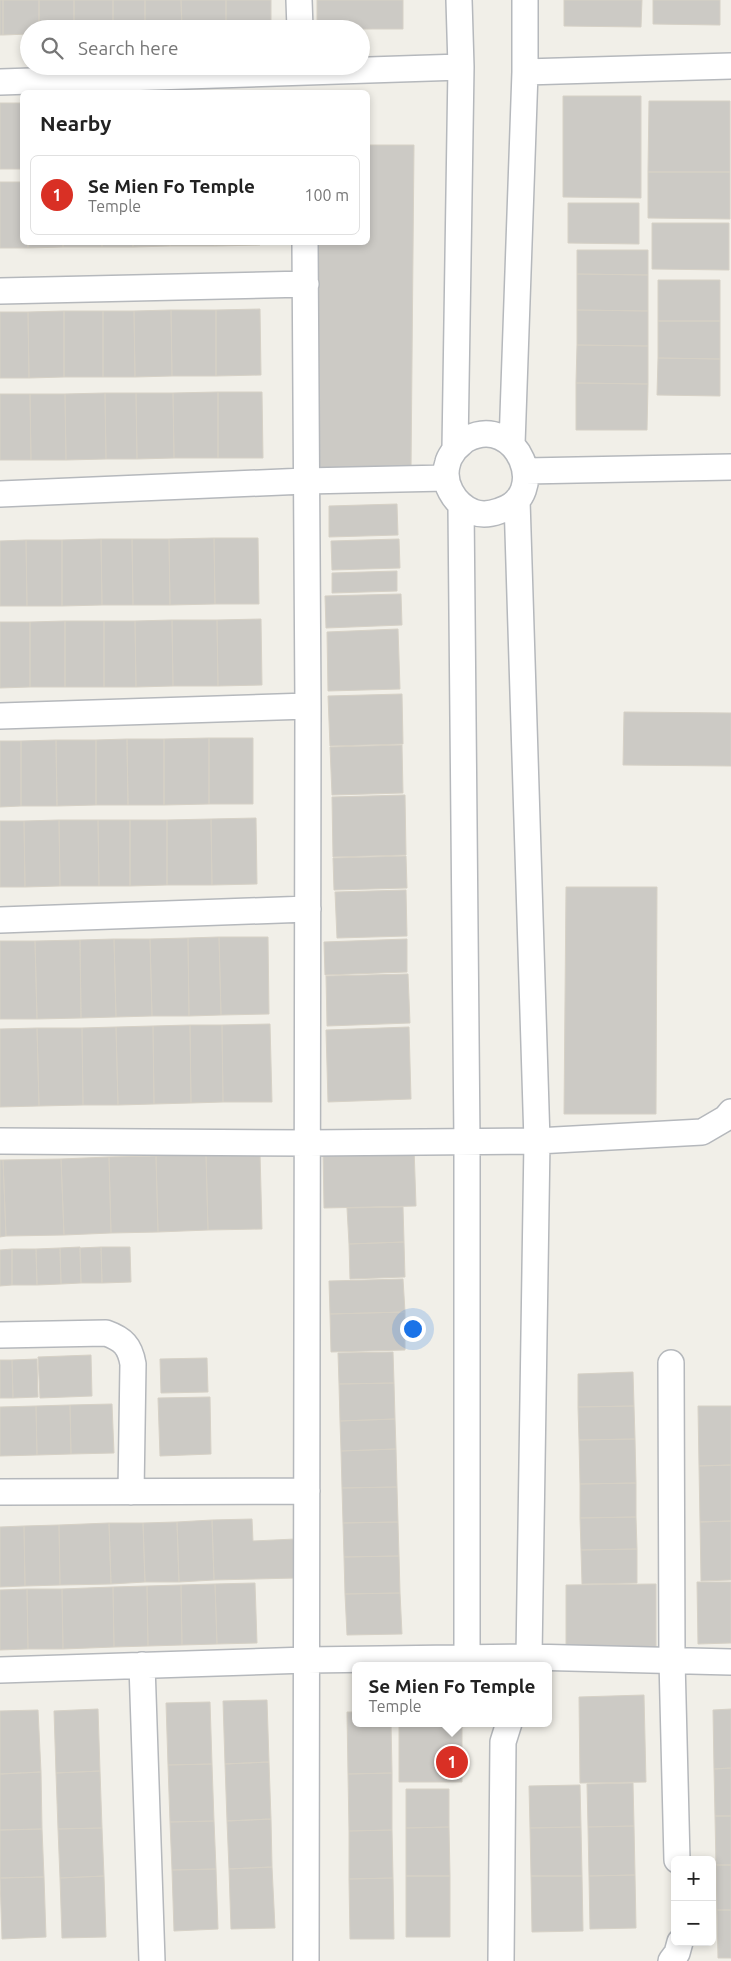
<!DOCTYPE html>
<html lang="en">
<head>
<meta charset="utf-8">
<style>
	:root { --surface:#fff; --page:#f2f2f2; --text:#222; --muted:#767676; --line:#e0e0e0; --accent:#d93025 }
	body { margin:0; font-family:Ubuntu,sans-serif; background:var(--page); color:var(--text) }
	.controls { position:absolute; right:15px; bottom:15px; display:grid; overflow:hidden; border-radius:8px; box-shadow:0 2px 8px #0003 }
	.controls button { width:45px; height:45px; display:grid; place-items:center; padding:0; border:0; border-bottom:1px solid var(--line); background:var(--surface); color:var(--text); font:25px sans-serif }
	.you { position:absolute; left:412px; top:1328px; width:18px; height:18px; margin:-12px; border:4px solid #fff; border-radius:50%; background:#1a73e8; box-shadow:0 0 0 8px #1a73e833 }
	.badge { display:grid; place-items:center; width:32px; height:32px; border-radius:50%; background:var(--accent); color:#fff; font-size:16px; font-weight:700 }
	.pin { position:absolute; translate:-50% -50%; border:2px solid #fff; box-shadow:0 1px 5px #0006 }
	.popup { position:absolute; left:352px; top:1662px; width:200px; height:65px; box-sizing:border-box; display:grid; place-content:center; border-radius:8px; background:var(--surface); filter:drop-shadow(0 1px 4px #0005); font-size:16px; white-space:nowrap; color:var(--muted) }
	.popup b { font-size:19px; color:var(--text) }
	.popup::after { content:''; position:absolute; left:50%; top:100%; margin-left:-10px; border:10px solid transparent; border-top-color:var(--surface) }
	.list { margin:0; padding:0; list-style:none }
	h2 { display:flex; justify-content:space-between; align-items:center; height:65px; margin:0; padding:0 20px; font-size:21px }
	h2 small { font-size:16px; font-weight:400; color:var(--muted) }
	.list li { display:grid; grid-template-columns:32px 1fr auto; gap:15px; align-items:center; box-sizing:border-box; height:80px; margin:0 10px 10px; padding:0 10px; border:1px solid var(--line); border-radius:8px }
	.list b { display:block; font-size:19px; white-space:nowrap }
	.list p { margin:0; font-size:16px; white-space:nowrap; color:var(--muted) }
	.list em { font-size:16px; font-style:normal; color:var(--muted) }
	.icon { flex:none; width:28px; height:28px; fill:none; stroke:currentColor; stroke-width:2; stroke-linecap:round; stroke-linejoin:round }
	.map { position:relative; flex:none; width:731px; height:1961px; overflow:hidden }
	.search { position:absolute; background:var(--surface); box-shadow:0 2px 8px #0003; left:20px; top:20px; width:350px; height:55px; display:flex; align-items:center; gap:12px; box-sizing:border-box; padding:0 18px; border-radius:28px; color:var(--muted); font-size:19px }
	.panel { position:absolute; background:var(--surface); box-shadow:0 2px 8px #0003; left:20px; top:90px; width:350px; height:155px; border-radius:8px }
	.map>svg:first-child { display:block }
	.building { fill:#cccac5; stroke:#d6d1c6 }
	.lines { fill:none; stroke-linecap:round; stroke-linejoin:round }
	.street-casing { stroke:#b5b8bc; stroke-width:28 }
	.street { stroke:#fff; stroke-width:25 }
</style>
</head>
<body>
<div class="map">
<svg width="731" height="1961" viewBox="0 0 731 1961">
	<rect width="100%" height="100%" fill="#f1efe8"/>
	<!-- building -->
	<path class="building" d="M0,0H3V35H0Z
		M3,0H39V29H29V34L3,35Z
		M39,0H74V29H39Z
		M74,0H113V29H74Z
		M113,0H145V29H113Z
		M145,0H181L182,29H145Z
		M181,0H226V29H182Z
		M226,0H271V29H226Z
		M317,0H403V29H317Z
		M564,0H642L641,27L564,26Z
		M653,0H720V25L653,24Z
		M563,96H641V198L563,197Z
		M649,101H730V172H648Z
		M0,103H22V169H0Z
		M368,145H414L411,471H311L313,242H368Z
		M648,172H730V219L648,218Z
		M0,182H22V242H28V248H0Z
		M568,203H639V244L568,243Z
		M652,223H729V270L652,269Z
		M28,242H63V247L28,248Z
		M63,242H102V247H63Z
		M102,242H133V247H102Z
		M133,242H170V246L133,247Z
		M170,242H215V246H170Z
		M215,242H260V245L215,246Z
		M577,250H648V275L577,274Z
		M577,274L648,275V311L577,310Z
		M658,280H720V321H658Z
		M260,309L261,375L216,376V310Z
		M171,310L172,376L135,377L134,311Z
		M171,310H216V376H172Z
		M577,310L648,311V346L577,345Z
		M64,311V377L29,378L28,312Z
		M64,311H103V377H64Z
		M103,311H134L135,377H103Z
		M0,312H28L29,378H0Z
		M658,321H720V359L658,358Z
		M577,345L648,346V384L576,383Z
		M658,358L720,359V396L657,395Z
		M576,383L648,384L647,430H576Z
		M218,392V458H174L173,393Z
		M218,392H262L263,458H218Z
		M105,393L106,459L66,460L65,394Z
		M105,393H136L137,459H106Z
		M136,393H173L174,458L137,459Z
		M0,394H30L31,460H0Z
		M30,394H65L66,460H31Z
		M397,504L398,535L329,537V506Z
		M214,538L215,604L170,605L169,539Z
		M214,538H258L259,604H215Z
		M101,539L102,605L62,606V540Z
		M101,539H132L133,605H102Z
		M132,539H169L170,605H133Z
		M399,539L400,568L332,570L331,541Z
		M26,540L27,606H0V541Z
		M26,540H62V606H27Z
		M397,571V591L332,593V573Z
		M401,594L402,625L326,628L325,596Z
		M261,619L262,685L218,686L217,620Z
		M172,620L173,686L136,687L135,621Z
		M172,620H217L218,686H173Z
		M65,621V687H30V622Z
		M65,621H104V687H65Z
		M104,621H135L136,687H104Z
		M0,622H30V687L0,688Z
		M398,629L400,689L328,691L327,632Z
		M402,694L403,744L330,746L328,696Z
		M624,712L731,713V766L623,765Z
		M209,738V804L164,805V739Z
		M209,738H253V804H209Z
		M127,739L128,805H96V740Z
		M127,739H164V805H128Z
		M56,740L57,806H21V741Z
		M56,740H96V805L57,806Z
		M0,741H21V806L0,807Z
		M402,745L403,793L332,795L330,747Z
		M405,795L406,855L333,857L332,797Z
		M256,818L257,884L212,885L211,819Z
		M211,819L212,885H167V820Z
		M59,820L60,886L25,887L24,821Z
		M59,820H98L99,886H60Z
		M98,820H130V886H99Z
		M130,820H167V885L130,886Z
		M0,821H24L25,887H0Z
		M406,856L407,888L334,890L333,858Z
		M566,887H657L656,1114H564Z
		M406,890L407,936L337,938L335,892Z
		M219,937L221,1015L189,1016L188,938Z
		M219,937H268L269,1014L221,1015Z
		M188,938L189,1016H152L150,939Z
		M114,939L116,1017L81,1018L80,940Z
		M114,939H150L152,1016L116,1017Z
		M407,939V972L325,975L324,942Z
		M80,940L81,1018L37,1019L35,941Z
		M0,941H35L37,1019H0Z
		M408,974L410,1023L327,1026L326,976Z
		M270,1024L272,1102H223L222,1025Z
		M190,1025L191,1103L154,1104L153,1026Z
		M190,1025H222L223,1102L191,1103Z
		M153,1026L154,1104L118,1105L116,1027Z
		M116,1027L118,1105H83L82,1028Z
		M409,1027L411,1099L328,1102L326,1030Z
		M37,1028L39,1106L0,1107V1029Z
		M37,1028H82L83,1105L39,1106Z
		M414,1147L416,1206L324,1208L323,1150Z
		M260,1153L262,1229L208,1230L206,1154Z
		M206,1154L208,1230L158,1232L156,1156Z
		M156,1156L158,1232L111,1233L109,1157Z
		M109,1157L111,1233L64,1235L61,1159Z
		M61,1159L64,1235L6,1236L3,1160Z
		M0,1160H3L6,1236L0,1237Z
		M403,1207L404,1242L349,1244L347,1208Z
		M404,1242L405,1277L350,1279L349,1244Z
		M80,1247L81,1283L61,1284L60,1248Z
		M101,1247H130L131,1282L102,1283Z
		M101,1247L102,1283H81L80,1248Z
		M60,1248L61,1284L37,1285L36,1249Z
		M12,1249H36L37,1285H12Z
		M12,1249V1285L0,1286V1250Z
		M403,1279L405,1312L330,1314L329,1281Z
		M405,1312V1350L331,1352L330,1314Z
		M393,1352L394,1383L339,1384L338,1353Z
		M91,1355L92,1396L40,1398L38,1357Z
		M207,1358L208,1392L161,1393L160,1359Z
		M37,1359L38,1397L13,1398L12,1360Z
		M0,1360H12L13,1398H0Z
		M633,1372L634,1406L578,1407V1374Z
		M394,1383L395,1419L340,1421L339,1384Z
		M210,1397L211,1454L160,1456L158,1398Z
		M112,1404L114,1453L71,1454L70,1405Z
		M70,1405L71,1454L37,1455L36,1406Z
		M36,1406L37,1455L0,1456V1407Z
		M634,1406L635,1439L579,1440L578,1407Z
		M698,1406H731V1465L699,1466Z
		M395,1419L396,1449L341,1451L340,1421Z
		M635,1439L636,1483L580,1484L579,1440Z
		M396,1449L397,1487L342,1488L341,1451Z
		M731,1465V1521L700,1522L699,1466Z
		M636,1483V1517L580,1518V1484Z
		M397,1487L398,1522L343,1523L342,1488Z
		M636,1517L637,1549L581,1550L580,1518Z
		M252,1519L253,1541L295,1539L296,1578L214,1580L212,1520Z
		M212,1520L214,1580L179,1582L177,1522Z
		M731,1521V1580L701,1581L700,1522Z
		M177,1522L179,1582H145L143,1523Z
		M398,1522L399,1556L344,1557L343,1523Z
		M109,1523L111,1584L60,1585L59,1525Z
		M109,1523H143L145,1582L111,1584Z
		M59,1525L60,1585L25,1586L24,1526Z
		M24,1526L25,1586L0,1587V1527Z
		M637,1549V1583L582,1584L581,1550Z
		M399,1556L400,1593L345,1594L344,1557Z
		M697,1582H731V1643L698,1644Z
		M255,1583L257,1643L217,1644L215,1584Z
		M215,1584L217,1644L182,1645L181,1585Z
		M656,1584V1648H566V1585Z
		M181,1585L182,1645L148,1646L147,1586Z
		M147,1586L148,1646L114,1647L113,1587Z
		M113,1587L114,1647L63,1649L62,1589Z
		M27,1589L28,1649L0,1650V1590Z
		M27,1589H62L63,1649H28Z
		M400,1593L402,1634L347,1635L345,1594Z
		M644,1695L646,1782L580,1783L579,1697Z
		M267,1700L269,1762L225,1764L223,1701Z
		M210,1702L212,1764L168,1765L166,1703Z
		M98,1709L100,1771L56,1773L54,1711Z
		M731,1709V1768L714,1769L713,1710Z
		M38,1710L41,1772L0,1774V1711Z
		M347,1712H356V1723H391L392,1773L348,1774Z
		M399,1723H462V1782H399Z
		M269,1762L271,1819L227,1821L225,1764Z
		M212,1764L214,1821L170,1822L168,1765Z
		M731,1768V1816H715L714,1769Z
		M100,1771L102,1828L58,1829L56,1773Z
		M41,1772L42,1829L0,1830V1774Z
		M392,1773V1830L349,1831L348,1774Z
		M633,1783L634,1826L588,1827L587,1784Z
		M580,1785L581,1827L530,1828L529,1786Z
		M406,1789H449V1827L406,1828Z
		M715,1816H731V1865H716Z
		M271,1819L272,1867L229,1869L227,1821Z
		M214,1821L216,1869L172,1870L170,1822Z
		M634,1826L635,1875L589,1876L588,1827Z
		M449,1827L450,1876H406V1828Z
		M581,1827L582,1876H531L530,1828Z
		M102,1828L104,1876L60,1878L58,1829Z
		M42,1829L44,1877L0,1878V1830Z
		M392,1830L393,1878L349,1879V1831Z
		M716,1865H731V1910H717Z
		M272,1867L275,1928L231,1929L229,1869Z
		M216,1869L218,1929L174,1931L172,1870Z
		M635,1875L636,1928L590,1929L589,1876Z
		M104,1876L106,1937L62,1938L60,1878Z
		M406,1876H450V1937H406Z
		M531,1876H582L583,1931L532,1932Z
		M44,1877L46,1937L2,1939L0,1878Z
		M393,1878L394,1939H350L349,1879Z
		M717,1910H731V1958H718Z"/>
	<g class="lines">
		<!-- street casing -->
		<g class="street-casing">
			<path id="street" d="M299,0L300,29
				M525,72L731,66
				M0,82L461,67
				M305,242L308,706L306,1961
				M0,291L306,284
				M512,444L525,72V0
				M455,449C459,446 463,441 467,439C517,413 552,496 499,511C491,514 481,515 473,512C454,504 441,482 448,462C449,457 453,453 455,449L461,67L459,0
				M526,471L731,467
				M0,494L305,481L446,478
				M517,500L537,1141L529,1657L526,1666
				M461,506L467,1142V1659L470,1666
				M0,716L308,706
				M0,920L308,909
				M0,1141L308,1143L537,1141L702,1132L726,1118L731,1112
				M0,1335L106,1333C123,1339 130,1346 133,1364L131,1492
				M671,1363L672,1660L677,1860
				M0,1492L307,1491
				M142,1665L152,1961
				M0,1670L307,1660L529,1657L731,1662
				M501,1961L503,1742L509,1723
				M671,1961L677,1953L680,1942"/>
		</g>
		<!-- street -->
		<use href="#street" class="street"/>
	</g>
</svg>
<div class="controls">
<button>+</button>
<button>−</button>
</div>
<div class="you"></div>
<div class="pin badge" style="left:452px;top:1762px">1</div>
<div class="popup"><b>Se Mien Fo Temple</b>Temple</div>
<div class="search"><svg class="icon" aria-label="search" viewBox="0 0 24 24"><circle cx="10" cy="10" r="6"/><path d="M15 15l6 6"/></svg>Search here</div>
<section class="panel">
<h2>Nearby<small></small></h2>
<ul class="list">
<li><span class="badge">1</span><div><b>Se Mien Fo Temple</b><p>Temple</p></div><em>100 m</em></li>
</ul>
</section>
</div>
</body>
</html>
